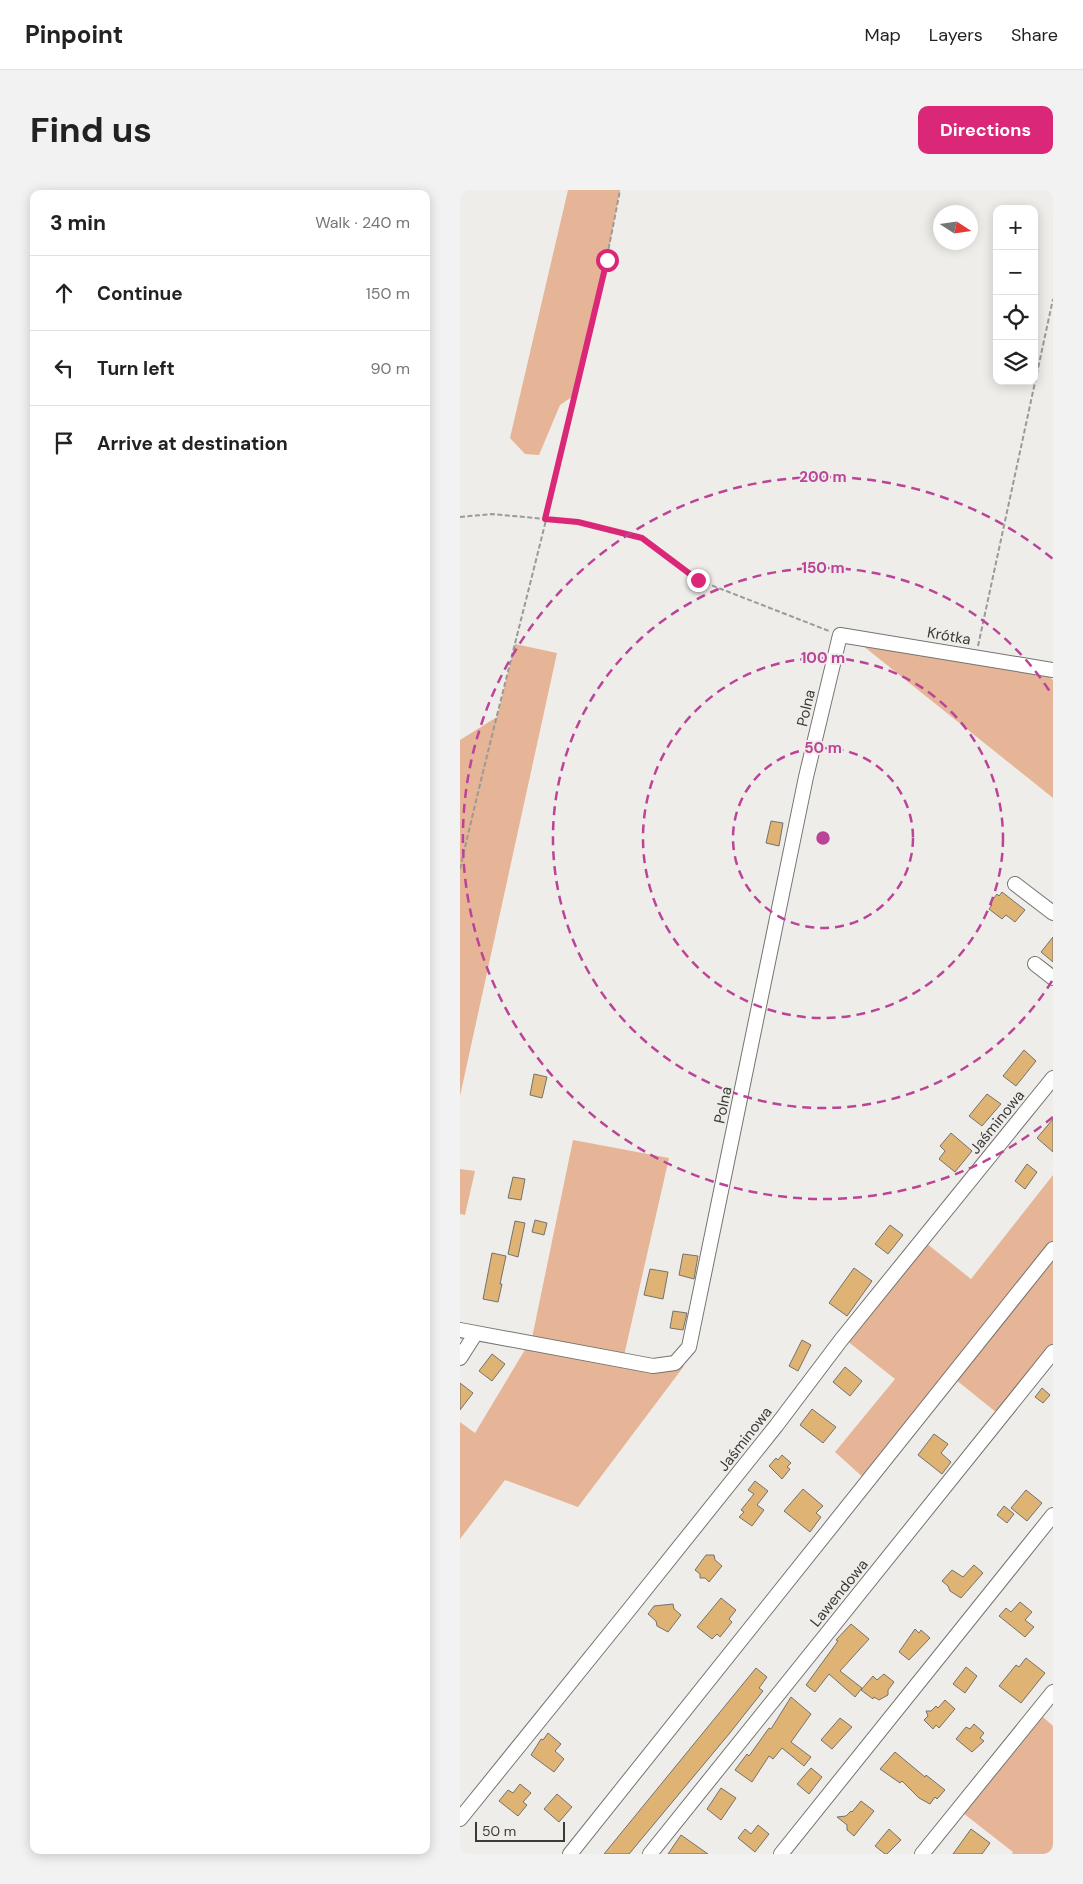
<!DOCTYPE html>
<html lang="en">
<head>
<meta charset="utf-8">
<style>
	:root { --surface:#fff; --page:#f2f2f2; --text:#222; --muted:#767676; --line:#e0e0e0; --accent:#db2777 }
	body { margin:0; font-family:"DM Sans",sans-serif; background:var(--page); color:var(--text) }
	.controls { position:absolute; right:15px; top:15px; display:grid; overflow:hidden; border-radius:10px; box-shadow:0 2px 12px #0003 }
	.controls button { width:45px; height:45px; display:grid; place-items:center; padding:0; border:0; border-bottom:1px solid var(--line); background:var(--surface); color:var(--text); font:25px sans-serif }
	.compass { position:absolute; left:473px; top:15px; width:45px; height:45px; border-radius:50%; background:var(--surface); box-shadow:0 2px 12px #0003; rotate:102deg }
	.scale { position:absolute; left:15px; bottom:12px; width:90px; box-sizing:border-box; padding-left:5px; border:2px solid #3b3a39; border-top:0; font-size:14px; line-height:18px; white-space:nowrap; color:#3b3a39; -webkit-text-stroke:4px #eeede9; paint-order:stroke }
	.stop { position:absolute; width:15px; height:15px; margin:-11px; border:4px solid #db2777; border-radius:50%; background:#fff }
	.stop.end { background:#db2777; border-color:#fff; box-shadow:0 1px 5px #0008 }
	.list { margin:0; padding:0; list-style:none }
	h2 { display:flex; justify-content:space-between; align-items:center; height:65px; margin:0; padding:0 20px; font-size:21px }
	h2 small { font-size:16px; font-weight:400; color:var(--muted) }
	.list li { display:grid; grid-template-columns:32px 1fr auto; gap:15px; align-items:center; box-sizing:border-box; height:75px; padding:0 20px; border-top:1px solid var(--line) }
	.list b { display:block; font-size:19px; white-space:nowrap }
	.list em { font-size:16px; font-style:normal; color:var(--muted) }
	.icon { flex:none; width:28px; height:28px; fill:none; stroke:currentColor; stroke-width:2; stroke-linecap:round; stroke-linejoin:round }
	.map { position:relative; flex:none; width:593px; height:1664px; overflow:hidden; border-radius:10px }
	header { display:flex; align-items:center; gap:30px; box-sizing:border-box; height:70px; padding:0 25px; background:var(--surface); border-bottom:1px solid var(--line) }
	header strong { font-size:24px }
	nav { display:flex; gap:28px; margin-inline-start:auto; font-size:18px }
	.intro { display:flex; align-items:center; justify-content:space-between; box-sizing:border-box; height:120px; padding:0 30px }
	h1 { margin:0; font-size:35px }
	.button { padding:12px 22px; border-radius:10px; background:var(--accent); color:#fff; font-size:18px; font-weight:700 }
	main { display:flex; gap:30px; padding:0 30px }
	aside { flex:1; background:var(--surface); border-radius:10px; box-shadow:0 2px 12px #0003 }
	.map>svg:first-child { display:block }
	.green { fill:#e6b496 }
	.building { fill:#dfb374; stroke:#74726e }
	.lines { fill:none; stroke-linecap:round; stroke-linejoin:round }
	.minor-casing { stroke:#757470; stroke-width:16 }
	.path { stroke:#9b9a97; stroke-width:2; stroke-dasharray:5 2.5; stroke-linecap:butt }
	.minor { stroke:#fff; stroke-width:14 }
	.route { stroke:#db2777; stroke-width:6 }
	.ring { fill:none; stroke:#bb4398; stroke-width:2.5; stroke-dasharray:9 6 }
	.labels { text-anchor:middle; stroke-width:4; stroke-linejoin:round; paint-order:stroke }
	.street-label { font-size:15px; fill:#3b3a39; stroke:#eeede9 }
	.centre { fill:#bb4398; stroke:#eeede9; stroke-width:2.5 }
	.ring-label { font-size:15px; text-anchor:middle; font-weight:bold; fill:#bb4398; stroke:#eeede9; stroke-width:4; stroke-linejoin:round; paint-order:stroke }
</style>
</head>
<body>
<header>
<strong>Pinpoint</strong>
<nav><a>Map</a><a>Layers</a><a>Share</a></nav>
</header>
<div class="intro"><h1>Find us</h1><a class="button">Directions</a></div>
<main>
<aside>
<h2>3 min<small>Walk · 240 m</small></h2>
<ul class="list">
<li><svg class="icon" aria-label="ahead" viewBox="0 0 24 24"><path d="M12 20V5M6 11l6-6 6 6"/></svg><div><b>Continue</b></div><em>150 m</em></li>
<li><svg class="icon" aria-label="left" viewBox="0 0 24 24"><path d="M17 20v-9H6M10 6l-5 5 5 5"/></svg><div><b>Turn left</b></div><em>90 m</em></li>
<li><svg class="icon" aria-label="arrive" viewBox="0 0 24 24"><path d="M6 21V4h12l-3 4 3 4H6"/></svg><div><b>Arrive at destination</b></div></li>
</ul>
</aside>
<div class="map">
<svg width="593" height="1664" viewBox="0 0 593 1664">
	<rect width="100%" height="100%" fill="#eeede9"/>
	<!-- green -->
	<path class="green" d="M108,0H160L147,70L116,204L100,215L79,265L65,264L50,248Z
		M392,447L584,483L593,490V608Z
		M55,454L97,463L0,906V550L37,527Z
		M113,950L209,968L163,1170L215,1173L224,1176L118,1317L45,1290L0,1349V1232L15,1243L72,1148Z
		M0,979L15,981L5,1025L0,1024Z
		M593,985V1159L542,1227L490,1185L407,1291L375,1262L435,1189L386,1150L466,1053L511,1089Z
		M583,1527L593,1536V1664H552L553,1662L503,1623Z"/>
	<!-- building -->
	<path class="building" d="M311,631L323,633L319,656L306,653Z
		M542,702L565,720L555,732L546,725L542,729L529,719L532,715L530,713L537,704L539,706Z
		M593,747V772L581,762Z
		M564,860L576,871L556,896L543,886Z
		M74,884L87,887L82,908L70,905Z
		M527,904L541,914L522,936L509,926Z
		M593,929V962L577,948Z
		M491,943L512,961L495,982L479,969L485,961L480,956Z
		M567,974L577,982L565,999L555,991Z
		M53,987L65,989L61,1010L48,1008Z
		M75,1030L87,1033L84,1045L72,1042Z
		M55,1031L65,1033L58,1067L48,1064Z
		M430,1035L443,1045L428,1064L415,1054Z
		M32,1063L46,1066L40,1094H42L38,1112L23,1109Z
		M223,1064L238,1066L234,1089L219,1085Z
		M394,1078L412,1091L387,1126L369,1113Z
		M190,1079L208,1082L203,1109L184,1105Z
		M213,1121L227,1123L223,1140L210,1138Z
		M342,1150L351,1155L338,1181L329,1176Z
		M32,1164L45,1174L32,1191L19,1181Z
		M385,1177L402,1191L390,1206L373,1192Z
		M0,1193L13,1203L0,1220Z
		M582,1198L590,1205L583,1213L575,1207Z
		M352,1219L376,1237L363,1253L340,1235Z
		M474,1244L488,1254L481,1263L491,1272L482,1284L458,1265Z
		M322,1265L331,1273L327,1277L330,1279L322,1289L309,1276L316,1268L318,1270Z
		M295,1291L308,1301L297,1315L304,1320L292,1336L279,1327L284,1322L281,1320L294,1304L288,1300Z
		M343,1299L363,1316L356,1323L361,1327L350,1342L324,1321Z
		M566,1300L582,1313L567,1331L551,1318Z
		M544,1316L554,1324L547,1333L537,1325Z
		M246,1365H254L255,1370L262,1376L249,1392L245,1388H240V1384L235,1380Z
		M514,1375L523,1383L501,1408L490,1401L488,1396L482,1391L492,1380L503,1387Z
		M261,1408L276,1420L269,1429L272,1432L260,1447L257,1444L252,1449L237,1437Z
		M560,1412L572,1422L565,1430L574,1437L565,1447L539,1426L546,1418L551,1422Z
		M213,1414L214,1419L221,1425L208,1442L197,1436L196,1431L188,1424L194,1416Z
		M391,1434L409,1449L380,1481L402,1498L395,1507L369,1484L355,1502L346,1495L378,1451L376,1450Z
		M455,1439L459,1443L461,1440L470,1448L449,1470L439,1462Z
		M566,1468L585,1483L561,1513L539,1496L556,1475L559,1477Z
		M506,1477L517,1486L505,1503L493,1494Z
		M296,1478L307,1487L299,1498L303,1501L269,1544L169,1664H144Z
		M424,1484L434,1492L428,1500V1505L419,1510L414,1507L413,1509L401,1500L413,1486L417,1490Z
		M331,1507L351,1524L331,1552L351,1567L344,1576L322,1558L313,1569L309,1566L292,1592L275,1580L287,1564L289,1566L309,1538L311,1539Z
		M485,1510L495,1519L479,1538L476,1535L473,1539L464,1530L468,1526L466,1521H471L476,1516L478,1518Z
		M380,1528L392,1537L372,1559L361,1550Z
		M514,1534L524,1543L520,1548L524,1551L512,1562L496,1549L506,1537L510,1539Z
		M88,1543L101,1554L95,1561L104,1569L94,1582L71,1565L81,1549L83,1550Z
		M435,1562L465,1587L466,1585L485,1600L477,1609L475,1607L470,1614L459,1608L442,1591L440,1593L420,1579Z
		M351,1578L362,1587L349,1604L337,1594Z
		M60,1594L71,1603L63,1612L67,1615L58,1626L39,1611L48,1600L53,1603Z
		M261,1598L276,1608L261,1630L247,1619Z
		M97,1604L112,1617L99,1632L84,1619Z
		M401,1611L414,1621L394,1646L387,1640V1635L377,1627L386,1626L391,1621L392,1622Z
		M298,1635L309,1644L295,1662L278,1648L285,1639L291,1644Z
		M429,1639L441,1650L427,1664H425L415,1656Z
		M511,1639L530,1653L522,1664H493Z
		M221,1645L248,1664H208Z"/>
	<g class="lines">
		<!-- minor casing -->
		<g class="minor-casing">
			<path id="minor" d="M555,694L593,723
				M575,774L593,788
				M0,1140L193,1176L215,1173L229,1157L346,587L380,445L593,480
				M0,1168L16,1143
				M0,1629L168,1421L316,1236L381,1150L593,888
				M110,1664L593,1059
				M190,1664L593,1162
				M321,1664L593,1325
				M462,1664L593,1502"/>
		</g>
		<!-- path -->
		<path class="path" d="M0,327L32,324L118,332L182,347L238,390L369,441
			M518,456L593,109
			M0,679C52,453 117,229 160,0"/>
		<!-- minor -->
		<use href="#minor" class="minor"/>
	</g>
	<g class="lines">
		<!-- route -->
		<path class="route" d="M147,70L85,329L118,332L182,348L238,390"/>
	</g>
	<!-- distance rings -->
	<g class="ring">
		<circle cx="363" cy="648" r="90"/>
		<circle cx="363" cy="648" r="180"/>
		<path d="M592 791A270 270 0 1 1 592 505"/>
		<path d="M593 927A361 361 0 1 1 593 369"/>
	</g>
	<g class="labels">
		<!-- street labels -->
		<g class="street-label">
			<text transform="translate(489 446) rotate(10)" y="5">Krótka</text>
			<text transform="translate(346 518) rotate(-77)" y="5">Polna</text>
			<text transform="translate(263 915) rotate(-78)" y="5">Polna</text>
			<text transform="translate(537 932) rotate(-51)" y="5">Jaśminowa</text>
			<text transform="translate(285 1249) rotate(-52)" y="5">Jaśminowa</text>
			<text transform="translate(379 1403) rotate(-51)" y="5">Lawendowa</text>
		</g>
	</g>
	<circle cx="363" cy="648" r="8" class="centre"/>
	<g class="ring-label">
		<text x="363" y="292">200 m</text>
		<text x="363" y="383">150 m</text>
		<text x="363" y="473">100 m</text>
		<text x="363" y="563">50 m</text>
	</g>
</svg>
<div class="controls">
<button>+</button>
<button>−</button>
<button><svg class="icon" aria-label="locate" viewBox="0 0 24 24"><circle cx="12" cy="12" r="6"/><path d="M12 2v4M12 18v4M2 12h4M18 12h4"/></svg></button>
<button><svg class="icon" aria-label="layers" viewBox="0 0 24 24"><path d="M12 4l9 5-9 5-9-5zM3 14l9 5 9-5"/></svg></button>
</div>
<svg class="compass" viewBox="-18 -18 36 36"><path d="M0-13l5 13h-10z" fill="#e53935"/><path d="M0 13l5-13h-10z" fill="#767676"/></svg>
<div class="scale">50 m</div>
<div class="stop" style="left:147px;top:70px"></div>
<div class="stop end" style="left:238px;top:390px"></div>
</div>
</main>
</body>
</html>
